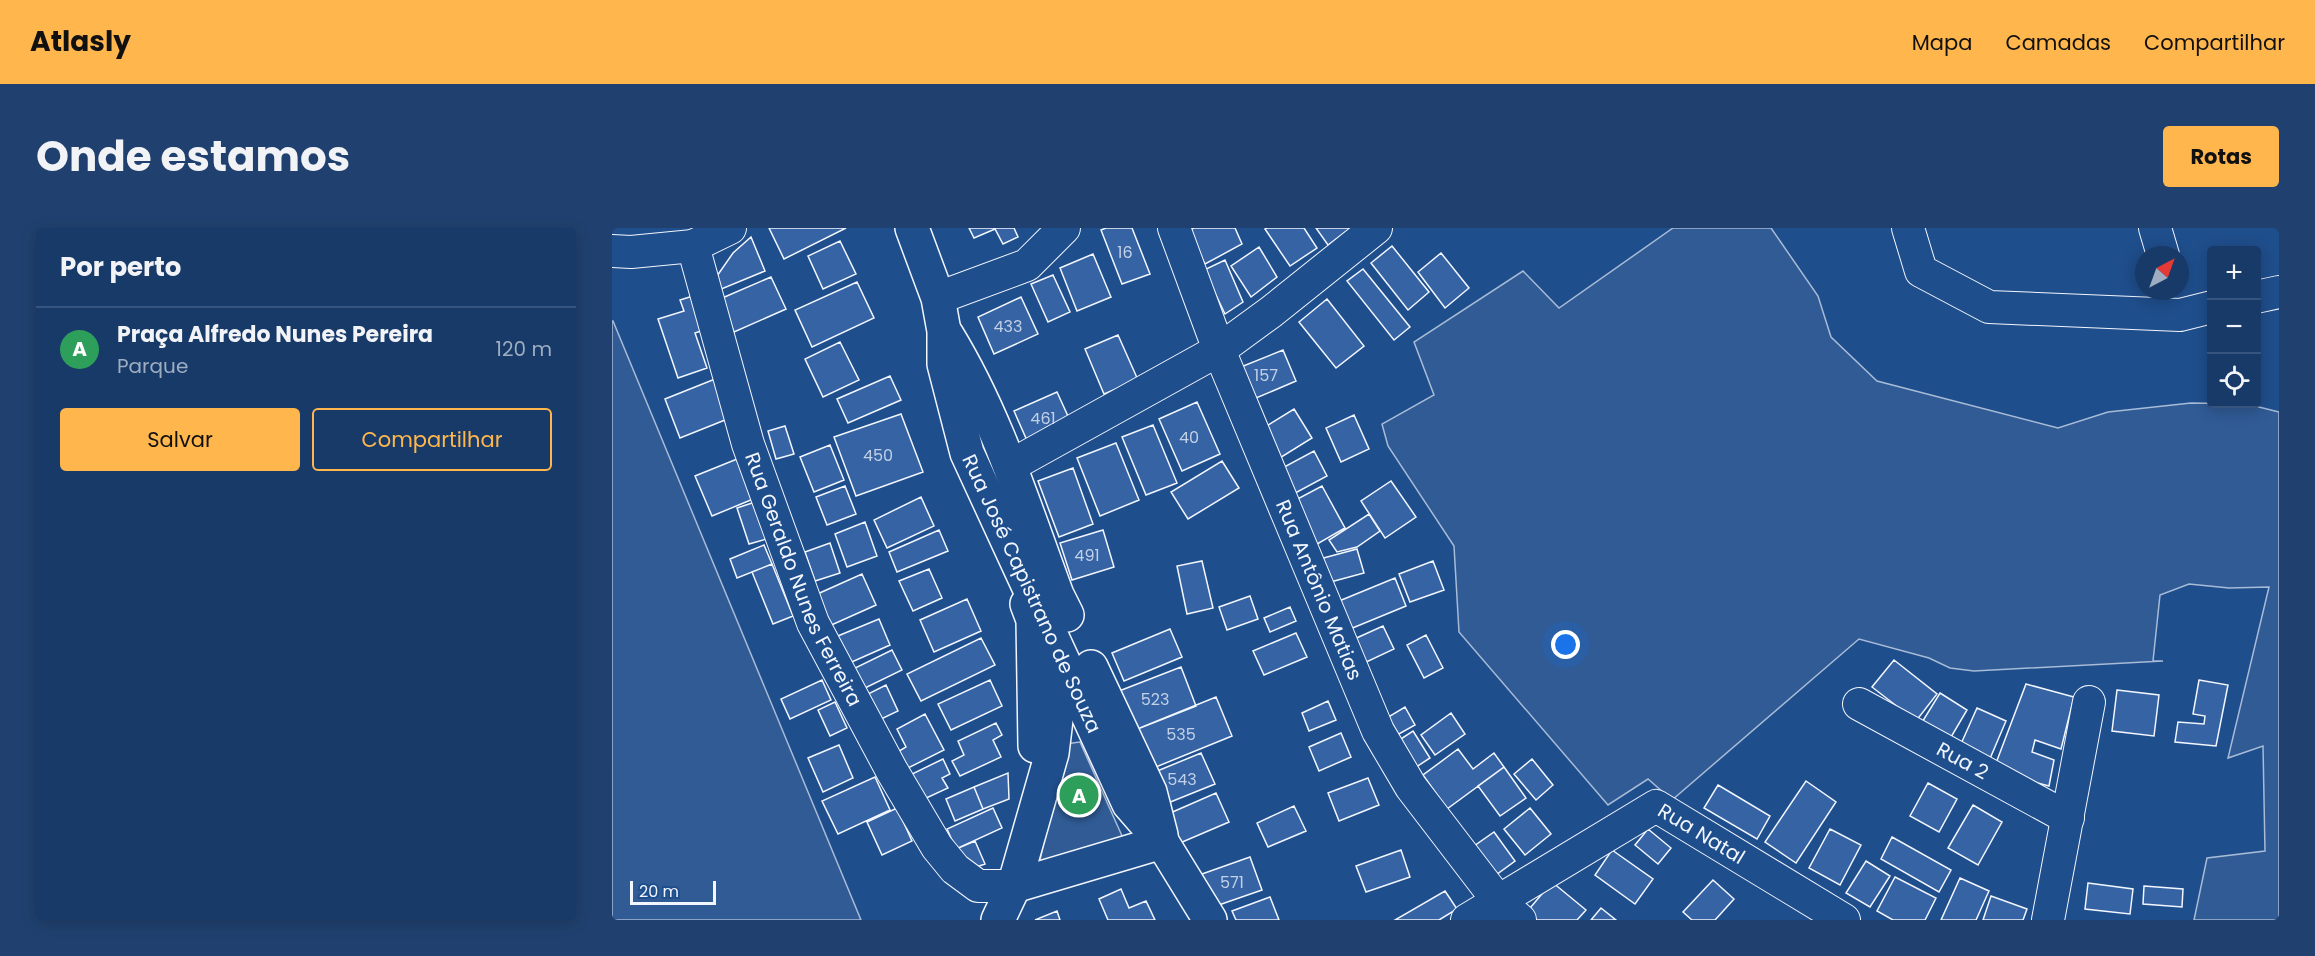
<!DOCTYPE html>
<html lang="pt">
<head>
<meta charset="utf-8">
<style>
	:root { --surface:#173a69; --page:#20416f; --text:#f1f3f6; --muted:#9eadc0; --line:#36547d; --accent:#ffb74d }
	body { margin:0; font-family:Poppins,sans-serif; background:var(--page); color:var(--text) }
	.controls { position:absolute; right:18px; top:18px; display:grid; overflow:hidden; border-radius:6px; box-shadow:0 3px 15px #0003 }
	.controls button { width:54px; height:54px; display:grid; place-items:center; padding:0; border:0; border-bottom:2px solid var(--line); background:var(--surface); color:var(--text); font:30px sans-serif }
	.compass { position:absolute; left:1523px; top:18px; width:54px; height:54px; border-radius:50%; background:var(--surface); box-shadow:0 3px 15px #0003; rotate:41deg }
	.scale { position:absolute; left:18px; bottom:15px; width:86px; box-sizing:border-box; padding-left:6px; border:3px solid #f2f6ff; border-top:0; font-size:16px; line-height:21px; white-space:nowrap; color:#f2f6ff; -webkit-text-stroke:4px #1f4e8c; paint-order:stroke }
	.you { position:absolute; left:954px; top:417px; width:21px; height:21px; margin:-15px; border:4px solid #fff; border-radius:50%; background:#1a73e8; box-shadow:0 0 0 9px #1a73e833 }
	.badge { display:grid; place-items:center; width:39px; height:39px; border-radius:50%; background:var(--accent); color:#fff; font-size:20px; font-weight:700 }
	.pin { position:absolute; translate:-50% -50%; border:3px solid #fff; box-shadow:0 2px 6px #0006 }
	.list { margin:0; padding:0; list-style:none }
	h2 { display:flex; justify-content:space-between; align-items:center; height:78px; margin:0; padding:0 24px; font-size:26px }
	h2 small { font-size:20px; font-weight:400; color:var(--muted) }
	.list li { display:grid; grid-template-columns:39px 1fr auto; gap:18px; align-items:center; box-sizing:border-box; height:84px; padding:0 24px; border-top:2px solid var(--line) }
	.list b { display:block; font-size:22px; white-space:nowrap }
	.list p { margin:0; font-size:20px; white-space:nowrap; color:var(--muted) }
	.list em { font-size:20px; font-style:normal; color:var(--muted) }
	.actions { display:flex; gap:12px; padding:18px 24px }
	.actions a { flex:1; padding:14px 0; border:2px solid var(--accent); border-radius:6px; text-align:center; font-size:21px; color:var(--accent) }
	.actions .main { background:var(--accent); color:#111 }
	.icon { flex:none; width:33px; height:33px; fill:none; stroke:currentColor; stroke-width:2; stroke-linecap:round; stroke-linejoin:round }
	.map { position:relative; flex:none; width:1667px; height:692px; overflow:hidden; border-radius:6px }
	header { display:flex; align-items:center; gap:36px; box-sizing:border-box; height:84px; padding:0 30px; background:var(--accent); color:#111 }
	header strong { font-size:28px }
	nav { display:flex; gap:33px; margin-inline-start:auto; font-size:21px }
	.intro { display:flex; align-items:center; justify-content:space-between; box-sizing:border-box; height:144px; padding:0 36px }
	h1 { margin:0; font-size:42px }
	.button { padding:15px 27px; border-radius:6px; background:var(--accent); color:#111; font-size:21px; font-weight:700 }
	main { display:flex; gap:36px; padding:0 36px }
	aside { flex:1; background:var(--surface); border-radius:6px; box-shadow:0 3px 15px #0003 }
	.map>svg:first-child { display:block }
	.green { fill:#305b95; stroke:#a8bbd7; stroke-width:1.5 }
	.building { fill:#3563a3; stroke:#f2f6ff; stroke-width:1.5 }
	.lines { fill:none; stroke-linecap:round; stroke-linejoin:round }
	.minor-casing { stroke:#f2f6ff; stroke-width:34 }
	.major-casing { stroke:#f2f6ff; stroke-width:36 }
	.minor { stroke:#1f4e8c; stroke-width:32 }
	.major { stroke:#1f4e8c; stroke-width:33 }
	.labels { text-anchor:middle; stroke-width:4.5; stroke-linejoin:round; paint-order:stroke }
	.number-label { font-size:16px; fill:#c3d1e8 }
	.street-label { font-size:20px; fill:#f2f6ff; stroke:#1f4e8c }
</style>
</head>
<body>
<header>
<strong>Atlasly</strong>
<nav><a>Mapa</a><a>Camadas</a><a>Compartilhar</a></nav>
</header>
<div class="intro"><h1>Onde estamos</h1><a class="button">Rotas</a></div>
<main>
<aside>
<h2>Por perto<small></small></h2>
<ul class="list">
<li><span class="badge" style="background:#2e9e5b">A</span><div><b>Praça Alfredo Nunes Pereira</b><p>Parque</p></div><em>120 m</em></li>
</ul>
<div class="actions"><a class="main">Salvar</a><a>Compartilhar</a></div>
</aside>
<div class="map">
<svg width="1667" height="692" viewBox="0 0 1667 692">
	<rect width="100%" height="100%" fill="#1f4e8c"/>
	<!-- green -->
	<path class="green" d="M1061,0H1159L1206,68L1219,109L1265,153L1446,200L1496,184L1579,175L1635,176L1667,184V692H1582L1595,630L1653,623L1651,518L1616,530L1657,359L1617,360L1577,356L1548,367L1541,433H1551L1362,443L1338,440L1317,430L1247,411L1060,572L1036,551L996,577L847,404L842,318L776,218L770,196L822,167L802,114L911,43L947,80Z
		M0,93H1L249,692H0Z
		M468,514L515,619L425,646L453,516Z"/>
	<!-- building -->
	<path class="building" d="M157,0H234L172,31Z
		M357,0H402L406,9L391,16L383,1L362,10Z
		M494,0H520L538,46L510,56L489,2Z
		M582,0H623L630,16L593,36L575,3Z
		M655,0H692L705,20L678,38L653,1Z
		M704,0H739L716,17Z
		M139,9L153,43L107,62L105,48L121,25Z
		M228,13L244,46L211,61L196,28Z
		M780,18L817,64L796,82L759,35Z
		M647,19L665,49L639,69L619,38Z
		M829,25L857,60L833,80L806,44Z
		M481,26L499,69L465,83L448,40Z
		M613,32L631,74L613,86L592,42Z
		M751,41L798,99L782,112L735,53Z
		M441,47L458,84L436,94L419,56Z
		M159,49L174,81L122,104L108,71Z
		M245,54L262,90L200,119L183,82Z
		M81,68L92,102L83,105L95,140L66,150L46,91L72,83L68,72Z
		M409,69L426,106L382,126L366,89Z
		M715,71L752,118L724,140L687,94Z
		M506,107L526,152L492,166L473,121Z
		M228,114L247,152L211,169L193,131Z
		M671,122L684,153L637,173L624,141Z
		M278,148L289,172L236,195L225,171Z
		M103,151L118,190L68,210L53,171Z
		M445,164L460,197L417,217L402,183Z
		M585,174L608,226L570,243L547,191Z
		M682,181L700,210L663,233L645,204Z
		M289,186L311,244L244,268L222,209Z
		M742,187L757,221L729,234L714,200Z
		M541,197L565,255L534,267L510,209Z
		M173,198L182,226L164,231L156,203Z
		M504,215L527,272L488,288L465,230Z
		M218,217L232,252L202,264L188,229Z
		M702,223L715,248L674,270L661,245Z
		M130,229L146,269L100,288L83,248Z
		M610,233L627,260L576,291L559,264Z
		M461,240L481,296L447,309L426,253Z
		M779,253L804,289L773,310L749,273Z
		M233,258L244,286L215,297L204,269Z
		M710,258L733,300L700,319L676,276Z
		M309,269L322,298L275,320L262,292Z
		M146,273L158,310L137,316L125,280Z
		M757,286L768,303L745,319L725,324L717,312Z
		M253,294L265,328L235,339L223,306Z
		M327,302L336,323L285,344L277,324Z
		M491,302L502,339L460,352L448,315Z
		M218,315L228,345L203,353L193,324Z
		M152,317L160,336L125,350L118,331Z
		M745,321L752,345L711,356L704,332Z
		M590,333L601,380L575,386L565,338Z
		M821,333L832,362L798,374L787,346Z
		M160,336L181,388L161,396L140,344Z
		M317,341L330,370L301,383L287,353Z
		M250,346L264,377L215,399L201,368Z
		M783,350L794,378L726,406L715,378Z
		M638,368L646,391L615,402L607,379Z
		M355,371L369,403L322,424L308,392Z
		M678,379L684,393L658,404L652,390Z
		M267,391L278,417L233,437L221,410Z
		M771,398L782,421L748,437L738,413Z
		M558,401L570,429L512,453L500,425Z
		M684,405L695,429L652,447L641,423Z
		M814,407L831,440L812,450L795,417Z
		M369,410L383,437L309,473L295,446Z
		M280,422L290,442L251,461L241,441Z
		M1282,432L1325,466L1304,493L1260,459Z
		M569,439L584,478L518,504L502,465Z
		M210,452L219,472L178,491L169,471Z
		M378,452L390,478L339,502L326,476Z
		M1587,452L1616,457L1604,518L1563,514L1566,494L1592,496L1593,488L1581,486Z
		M1414,456L1462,469L1449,521L1423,512L1420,524L1442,532L1437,558L1381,543Z
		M274,457L286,483L265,493L254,467Z
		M1505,462L1547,467L1542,508L1500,503Z
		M1328,465L1355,482L1332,521L1304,504Z
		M604,469L620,508L534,543L518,504Z
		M716,473L724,492L697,503L690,485Z
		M223,474L235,500L218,508L206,482Z
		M793,479L803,497L778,511L768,494Z
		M1365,480L1394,493L1374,540L1344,527Z
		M839,485L853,506L823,527L809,507Z
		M313,486L332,522L290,543L282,526L294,519L285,501Z
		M384,495L390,507L381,512L389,529L348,548L340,533L352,527L346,513Z
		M801,503L818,530L795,545L778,518Z
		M729,505L739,529L707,543L697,519Z
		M227,517L241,550L211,564L196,530Z
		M846,521L861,541L882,525L892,539L835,581L811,547Z
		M589,525L603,556L551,577L538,546Z
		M331,531L338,546L330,550L336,560L310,572L298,547Z
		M920,531L941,557L924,572L902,546Z
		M892,539L914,570L888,588L866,558Z
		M396,545L397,571L371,581L362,559Z
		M263,549L278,582L226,606L210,573Z
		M756,550L767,577L727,593L716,565Z
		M1194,553L1224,574L1184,635L1153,614Z
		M1316,555L1345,571L1327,604L1298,588Z
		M1106,557L1158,588L1145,611L1092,580Z
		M362,559L371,581L343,593L334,571Z
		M604,565L617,594L568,615L556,586Z
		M1361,577L1390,594L1366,637L1336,620Z
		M682,578L694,603L656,619L645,595Z
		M285,580L300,613L270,627L255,594Z
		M381,580L390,600L344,621L335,601Z
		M918,580L939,606L913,627L892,601Z
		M1036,601L1059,620L1046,636L1023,617Z
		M1218,601L1249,617L1228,657L1197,640Z
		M882,604L903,633L877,652L855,623Z
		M1280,609L1339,642L1327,664L1269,631Z
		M363,613L373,636L353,643L344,621Z
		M789,622L798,649L754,664L744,638Z
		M1000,622L1041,651L1023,676L983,647Z
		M638,629L650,662L601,679L590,646Z
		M1254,633L1278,648L1258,679L1234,665Z
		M1283,649L1324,670L1313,692H1281L1265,683Z
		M1348,650L1377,663L1364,692H1329Z
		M1101,652L1122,671L1103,692H1080L1071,684Z
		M940,654L974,682L965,692H920L913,686Z
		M1476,655L1521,661L1518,686L1473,681Z
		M1532,658L1571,661L1570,679L1531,676Z
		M509,661L517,680L534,673L543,692H496L487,671Z
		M833,663L845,681L827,692H783Z
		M1379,668L1415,681L1411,692H1371Z
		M658,669L667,692H624L620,683Z
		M989,680L1004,692H979Z
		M445,683L448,692H423Z"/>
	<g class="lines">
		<!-- minor casing -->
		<g class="minor-casing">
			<g id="minor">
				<path id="s1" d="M118,0L81,18L136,216L201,395L280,543L325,619L343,641L366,658H402"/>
				<path id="s2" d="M562,0L607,122L766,503L799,559L887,674L908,692"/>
				<path d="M1296,0L1309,43L1377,79L1568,87L1600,79"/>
				<path d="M1543,0L1551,27"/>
				<path d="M0,23L19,24L81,18"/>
				<path d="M1644,69L1667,64"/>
				<path d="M326,70L415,37L452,0"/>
				<path d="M398,238L607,122L659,84L764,0"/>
				<path id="s3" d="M1247,476L1456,590"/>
				<path id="s4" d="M855,692L1044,578L1232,692"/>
				<path d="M1436,692L1477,474"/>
			</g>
		</g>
		<!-- major casing -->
		<g class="major-casing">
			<g id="major">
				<path id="s5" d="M300,0L326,70L332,103V136L355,225L517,576L550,614L598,692"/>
				<path d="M335,107C384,187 412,278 445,367L455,387"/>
				<path d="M415,376L421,392L423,518"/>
				<path d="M479,439L538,564L549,607"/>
				<path d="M402,658L550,614"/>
				<path d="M386,692L402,658L440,525L445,483L448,431"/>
			</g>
		</g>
		<!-- minor -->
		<use href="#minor" class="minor"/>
		<!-- major -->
		<use href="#major" class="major"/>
	</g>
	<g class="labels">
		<!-- number labels -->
		<g class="number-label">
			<text x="513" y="30">16</text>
			<text x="396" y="104">433</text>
			<text x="654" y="153">157</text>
			<text x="431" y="196">461</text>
			<text x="577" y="215">40</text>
			<text x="266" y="233">450</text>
			<text x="475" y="333">491</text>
			<text x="543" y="477">523</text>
			<text x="569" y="512">535</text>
			<text x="570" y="557">543</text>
			<text x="620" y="660">571</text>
		</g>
		<!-- street labels -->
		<g class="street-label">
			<text dy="7" stroke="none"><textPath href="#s1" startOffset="393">Rua Geraldo Nunes Ferreira</textPath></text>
			<text dy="7" stroke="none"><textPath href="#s2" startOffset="390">Rua Antônio Matias</textPath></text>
			<text dy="7" stroke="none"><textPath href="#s5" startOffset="388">Rua José Capistrano de Souza</textPath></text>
			<text dy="7" stroke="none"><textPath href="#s3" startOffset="118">Rua 2</textPath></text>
			<text dy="7" stroke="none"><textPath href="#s4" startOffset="274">Rua Natal</textPath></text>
		</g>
	</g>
</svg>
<div class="controls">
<button>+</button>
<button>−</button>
<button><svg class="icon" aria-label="locate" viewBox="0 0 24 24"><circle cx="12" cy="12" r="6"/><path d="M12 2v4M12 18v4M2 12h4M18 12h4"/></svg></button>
</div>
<svg class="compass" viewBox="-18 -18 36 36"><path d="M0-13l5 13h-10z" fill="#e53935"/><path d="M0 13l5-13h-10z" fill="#9eadc0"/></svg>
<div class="scale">20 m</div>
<div class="you"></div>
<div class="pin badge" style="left:467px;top:567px;background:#2e9e5b">A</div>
</div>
</main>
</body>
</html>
